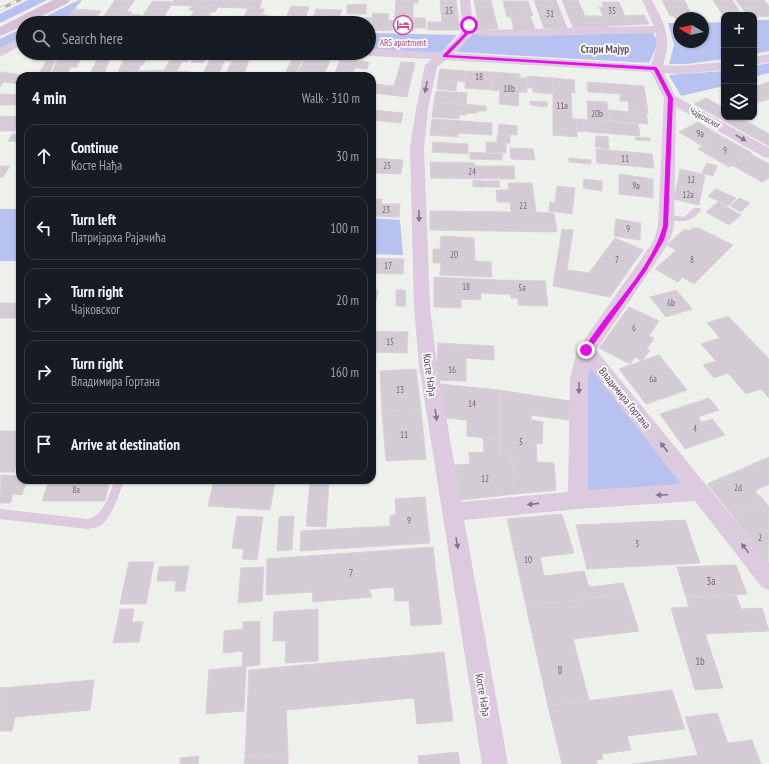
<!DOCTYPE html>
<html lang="en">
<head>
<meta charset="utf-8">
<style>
	:root { --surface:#171b24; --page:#242831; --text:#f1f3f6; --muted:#9ea1a6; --line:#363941 }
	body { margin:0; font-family:"PT Sans Narrow",sans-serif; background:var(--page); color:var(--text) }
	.controls { position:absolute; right:12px; top:12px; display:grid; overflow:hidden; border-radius:8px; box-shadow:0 1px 3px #0004 }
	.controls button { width:36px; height:36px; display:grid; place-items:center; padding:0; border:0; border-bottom:1px solid var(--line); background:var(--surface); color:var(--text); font:20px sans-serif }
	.compass { position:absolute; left:673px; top:12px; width:36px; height:36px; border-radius:50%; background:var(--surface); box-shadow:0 1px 3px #0004; rotate:279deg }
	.stop { position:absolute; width:12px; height:12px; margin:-9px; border:3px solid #e310e6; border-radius:50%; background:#fff }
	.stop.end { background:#e310e6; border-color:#fff; box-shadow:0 1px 4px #0008 }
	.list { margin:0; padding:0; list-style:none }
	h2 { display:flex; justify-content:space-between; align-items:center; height:52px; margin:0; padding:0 16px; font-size:17px }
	h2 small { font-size:13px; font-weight:400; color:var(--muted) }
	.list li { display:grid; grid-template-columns:26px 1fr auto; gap:12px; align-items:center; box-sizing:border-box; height:64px; margin:0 8px 8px; padding:0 8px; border:1px solid var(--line); border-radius:12px }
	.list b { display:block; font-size:15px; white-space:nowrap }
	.list p { margin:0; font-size:13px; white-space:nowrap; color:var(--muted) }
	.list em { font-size:13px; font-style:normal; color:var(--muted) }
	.icon { flex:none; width:22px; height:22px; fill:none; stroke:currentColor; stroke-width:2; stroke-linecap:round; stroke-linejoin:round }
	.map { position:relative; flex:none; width:769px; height:764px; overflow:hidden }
	.search { position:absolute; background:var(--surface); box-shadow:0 1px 3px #0004; left:16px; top:16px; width:360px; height:44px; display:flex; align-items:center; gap:10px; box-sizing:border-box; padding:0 14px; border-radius:22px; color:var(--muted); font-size:15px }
	.panel { position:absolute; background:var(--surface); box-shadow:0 1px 3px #0004; left:16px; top:72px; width:360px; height:412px; border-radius:12px }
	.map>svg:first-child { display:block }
	.green { fill:#b7c2f0 }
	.building { fill:#d4ccd4; stroke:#d9d0d8 }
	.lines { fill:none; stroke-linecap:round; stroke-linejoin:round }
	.service { fill:#dccade; fill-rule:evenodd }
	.minor { fill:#dccade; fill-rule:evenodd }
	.secondary { fill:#d6bed7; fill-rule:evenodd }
	.rail-casing { stroke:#b7aeb7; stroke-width:3 }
	.rail { stroke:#fff; stroke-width:2; stroke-dasharray:6; stroke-linecap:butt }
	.oneway { fill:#867389 }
	.route { fill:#e310e6 }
	.labels { text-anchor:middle; stroke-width:3.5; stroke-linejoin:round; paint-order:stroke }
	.number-label { font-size:9px; fill:#776679 }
	.far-hotel-label { font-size:9px; fill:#b23c85; stroke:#fff }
	.far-street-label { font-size:9px; fill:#58445b; stroke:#fff }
	.far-quarter-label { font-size:11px; font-weight:bold; fill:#625962; stroke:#fff }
	.street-label { font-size:11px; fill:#58445b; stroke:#fff }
	.near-number-label { font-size:11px; fill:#776679 }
</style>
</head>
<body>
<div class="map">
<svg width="769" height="764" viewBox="0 0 769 764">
	<rect width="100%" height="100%" fill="#eef0ec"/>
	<!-- green -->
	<path class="green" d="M28,0H47L0,23V14Z
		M79,0H82L63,23H33Z
		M754,20H769V51L754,54Z
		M724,22V59L687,64H669L674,45L668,23H679V42H703V23Z
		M23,28V36L0,49V39Z
		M652,30L658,43L649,63L456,52L475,31Z
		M369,33L457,35L441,53L369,49Z
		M769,63V73L754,77V66Z
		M724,71V86L681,96L669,75Z
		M0,209H20V261H0Z
		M372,218L400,220L403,255L372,254Z
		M586,350L701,492L578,500Z"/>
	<!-- building -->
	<path class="building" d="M115,0H135L127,11L132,12L130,14L141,15L136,23H104L108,17H103Z
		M174,0H200L196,6L171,5Z
		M200,0H218L214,7H218L215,12H211L205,23H187L194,11L189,10L192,6H196Z
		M218,0H252L248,8L214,7Z
		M252,0H262L259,9H264L262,15H267L264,21H269V23H241Z
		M396,0H418V3H413V11H395Z
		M440,0H456L460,30H428V22H442Z
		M474,0H491L498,29H479Z
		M534,0H556L567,28H544Z
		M562,0H578L585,16H604L609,28H573Z
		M662,0H684L694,18H679V20H676L674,16H670Z
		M713,0H732L742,15H724V17Z
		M736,0H764L769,6V16L754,17V15H747Z
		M153,1L173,2L160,23L138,22Z
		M503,1H528L533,16L507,17Z
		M602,2H619L625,16L644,15L649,24L608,26L599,7H604Z
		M366,4V14H347V5Z
		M291,6L309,7L305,19L320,20L319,23H284Z
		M74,9L101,11L93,23L65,21Z
		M316,9L342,10L337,23H319L320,20H312Z
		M395,11H413V18H425L426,28H413V31H395Z
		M373,13L389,14L388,20L394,21L392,30L369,31Z
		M530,16L535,29L514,30L511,17Z
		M342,17L372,18L369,31V23H340Z
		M36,53H58L54,60H32Z
		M61,53H83L77,67H71L68,72H52Z
		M100,53H116L115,56H111L104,74H90Z
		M119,53H125L122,60H116Z
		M127,53H149L143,65H141L138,71L163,70L160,76H116Z
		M175,53H192L187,62L183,61L175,74L162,73Z
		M196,53H208L203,63L191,62Z
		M213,53L233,54L230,61H224L218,76H202Z
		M235,54L251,55L243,76H225Z
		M293,57L303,58L295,76H284Z
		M305,59L330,61L323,76H296Z
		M340,59L369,62L367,69L355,68L352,75L334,76Z
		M46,61H55L49,74H39Z
		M401,62L415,63L407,97L372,93V84L394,86Z
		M440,69L467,71L466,82L438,80Z
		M177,71L191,72L188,76H175Z
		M467,71L492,72L491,90L465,88Z
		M0,72L32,76H20V84L4,82L0,87Z
		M492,72L520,74V78H527V92H519L518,106L499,104L500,91L491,90Z
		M55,74L92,76H54Z
		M527,76L553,78V94L533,92V88L527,87Z
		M553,78L574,80L575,93L571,92L572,119H577V137L553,135Z
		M438,80L457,82L456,91L437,89Z
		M587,82L644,86L648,113L629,112L628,101H620V94L588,92Z
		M769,82V99L756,103L754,101V87Z
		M436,91L467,93L466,104L434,102Z
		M0,94L20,95V101L0,100Z
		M706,98L724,108V117H730L724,121L694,104Z
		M0,100L20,101V105H0Z
		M530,101L547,102V107L530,105Z
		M587,101L607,102L609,121L588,120Z
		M434,102L486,106V111H477V113H466V115H459V119L432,117Z
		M372,110L403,113L401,123L372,120Z
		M608,110L646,113L648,124L609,121Z
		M0,116L20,117V122L15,131H0Z
		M730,117H739L769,134V146L724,121Z
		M432,119L492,123V135L458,133V137L430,135Z
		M577,119L638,124L640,136L577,131Z
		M698,122L721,136L702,146L679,132Z
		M499,124L517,126V135L498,134Z
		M12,134H20V142L8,141Z
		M497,135H510V143L497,142Z
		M596,136L608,137L609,149L595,147Z
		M721,136L752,153L729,167L698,149Z
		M635,137L650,138V141L636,140Z
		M433,142L468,144V154L432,152Z
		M486,142L506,143V153L486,152Z
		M510,148L533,149L535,160L511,159Z
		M596,149L652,154L654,168L597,163Z
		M470,152L502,154V160L470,159Z
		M751,154L769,164V178L762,182L732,165Z
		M372,158L403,160L401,174L372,173Z
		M569,158L591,160V164L569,162Z
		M430,162L474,163L475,166H514L515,179L431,178Z
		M707,163L717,166L713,176L702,173Z
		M0,166H10L3,177H0Z
		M680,169L705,175L702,190L677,185Z
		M619,174L653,179V198L619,194Z
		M584,179L602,181V191L583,188Z
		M473,180L485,181L486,187H473Z
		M486,181H499L500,187H487Z
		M508,183H532L536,212L554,213L557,232L430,230V211L511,212L510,202H497L496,190H509Z
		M677,185L702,190L699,205L674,199Z
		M557,186L575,188L572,214L549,211L550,202L555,203Z
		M716,189L736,198L728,206L708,196Z
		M739,198L750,203L741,212L730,206Z
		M372,199H382L381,204H400L399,217L372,216Z
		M718,202L741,215L729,225L706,212Z
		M616,219L641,223L640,240L614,236Z
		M692,228H699L733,245L694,284L682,277L678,282L655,269L676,250L667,245L685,229L689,231Z
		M562,229L573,230L567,270L589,273L615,238L643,250L610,297L553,286Z
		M441,236L474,238L475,261L491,262L492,277L440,275L441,263H433V249H440Z
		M372,258L404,259L403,274L372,273Z
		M434,277L498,280L499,294L481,293V300L461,299V308L434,307Z
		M498,280L545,281L548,306L518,305V298H511L510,294H499Z
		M372,289L378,290L376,301H372Z
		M396,290H405L406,306H396Z
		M676,290L692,309L666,317L650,297Z
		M0,303H20V318H0Z
		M629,307L659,321L649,336L654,338L647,349L650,350L642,361L635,357L630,364L599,348Z
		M728,316L769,359V398L761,389L746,394L728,373L714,378L703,365L716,361L701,344L720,338L707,323Z
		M372,331L408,332L407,353L372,352Z
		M438,343L494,346V360L466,358V381L436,380Z
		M659,355L687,390L646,404L619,369Z
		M416,369L421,409L382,411L380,371Z
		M440,384L499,390L500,440L467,436V420L446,418Z
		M499,390L570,401L569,420L531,415V420L543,422L542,444L536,443L537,462L554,463L556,490L516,494L511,456L500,455Z
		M709,398L719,410L698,417L702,422L712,419L725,435L685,449L660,414Z
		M421,409L426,459L386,461L382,411Z
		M0,431H20V468H15L14,472H0Z
		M483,438L500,440V455L511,456L516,494L460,500L453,465L470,464L469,452L484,453Z
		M769,457V484L755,491L764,500L732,515L707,484Z
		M1,475L20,476V480H27L22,495L13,494L10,503H0Z
		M49,480H110L105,501H42Z
		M214,480L275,482L270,510L208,506Z
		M310,482H329L326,527L306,526Z
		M425,497L430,543L300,551L301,531L390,526V516L396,514L395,499Z
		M764,500L769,507L768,561L732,515Z
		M562,514L574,553L540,557L544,576L584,571L589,587L623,583L627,594L526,606L507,519Z
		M237,516L263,517L257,560L242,559L244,549L232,548Z
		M294,516L292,550L277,551L279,517Z
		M685,520L700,563L587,569L576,525Z
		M433,547L442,624L411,626L409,601H395L394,587L369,589L372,597L313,602L312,592L266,595L267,559Z
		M129,562H154L146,604H120Z
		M736,565L747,594L686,597L677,567Z
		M189,566L185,591H175L176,581H157L159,567Z
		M264,567L262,601L238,603L241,568Z
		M627,594L639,631L573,639L589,700L548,706L526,606Z
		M736,595L741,609L762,608L769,631L705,634L723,688L695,690L671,608L689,607L686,597Z
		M120,609H134L132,622H143L139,642L113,643Z
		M318,609V661L285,663L286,641H273L274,612Z
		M260,621V665L242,667L243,651L223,653L224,631L243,629V622Z
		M444,652L453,721L417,724L414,698L286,710L288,754L245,757L249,670Z
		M246,666L244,711L206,714L209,670Z
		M94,680L90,710L15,717L12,731H0V688Z
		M672,690L685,729L627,736L631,750L602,754L603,759L596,760L597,764H562L548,706Z
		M717,713L728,743L752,740L761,764H633L698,755L685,717Z
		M458,752L460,764H419L418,756Z
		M288,754V764H244L245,757Z
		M199,756L198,764H180V758Z"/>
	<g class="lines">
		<!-- service -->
		<path class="service" d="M694,208H700L701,210C690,225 679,222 663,218L662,216L666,214L684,217Z
			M115,480H125C119,493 112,518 101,525C97,528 92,528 88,529L0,519V509L88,519C104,516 109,494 115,480Z"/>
		<!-- minor -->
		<path class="minor" d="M460,0H470L473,27L490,30L654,26L642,0H652C665,25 672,37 663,65L679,66L724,62V70L679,74L664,73L675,96L769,148V158L764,157L676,107L674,226L670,240L660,256L596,350L769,562V590L761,586L695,501L578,509L464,520L508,764H482L419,365L414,307L410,148L416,109L425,65L432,59L369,56L364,53H369V48L441,53L458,37L462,30ZM656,33V48L651,65L454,53L466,41L471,34L490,36H541ZM446,60L651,72L664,98L658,226L654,240L649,248L577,350L570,379L568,492L461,502L437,365L430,307L424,148L428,109L437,67ZM590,368L681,484L588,490V379Z
			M23,36V44L0,57V48Z
			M769,54V62L754,65V57Z"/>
		<!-- secondary -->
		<path class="secondary" d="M53,0H70L68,3L28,23H23V26L0,36V27Z"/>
		<!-- rail casing -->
		<g class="rail-casing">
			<path id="rail" d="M0,9L20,0"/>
		</g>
		<!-- rail -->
		<use href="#rail" class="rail"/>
	</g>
	<!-- one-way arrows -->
	<defs><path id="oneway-solid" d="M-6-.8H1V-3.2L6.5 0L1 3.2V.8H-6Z"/></defs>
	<g class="oneway">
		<use href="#oneway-solid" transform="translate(426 87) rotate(100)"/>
		<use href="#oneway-solid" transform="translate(741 138) rotate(29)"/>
		<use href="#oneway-solid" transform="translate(419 216) rotate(88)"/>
		<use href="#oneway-solid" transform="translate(579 388) rotate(90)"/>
		<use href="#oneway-solid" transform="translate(436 415) rotate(81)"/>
		<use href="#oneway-solid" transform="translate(664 447) rotate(-129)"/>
		<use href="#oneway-solid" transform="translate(662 495) rotate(177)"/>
		<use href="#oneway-solid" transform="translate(533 504) rotate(174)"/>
		<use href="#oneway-solid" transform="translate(457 543) rotate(80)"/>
		<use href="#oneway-solid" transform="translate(745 548) rotate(-128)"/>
	</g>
	<!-- route -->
	<path class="route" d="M469,23L471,25L467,35L448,55L656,67L658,69L673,98L668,226L664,240L646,271L589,351L586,352L583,350C607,310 651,270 663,226L668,98L654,70L443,57V55L464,34L467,25Z"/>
	<!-- icons -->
	<defs>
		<g id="hotel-ring" transform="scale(1)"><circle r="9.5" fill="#fff" stroke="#d1479c" stroke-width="1.5"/><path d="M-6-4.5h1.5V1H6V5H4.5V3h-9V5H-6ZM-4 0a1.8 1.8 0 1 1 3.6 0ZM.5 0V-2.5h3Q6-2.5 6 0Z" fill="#d1479c"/></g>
	</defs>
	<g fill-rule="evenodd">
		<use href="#hotel-ring" x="403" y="25"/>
	</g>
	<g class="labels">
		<!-- number labels -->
		<g class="number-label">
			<text x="449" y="14">25</text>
			<text x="612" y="14">35</text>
			<text x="550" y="17">31</text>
			<text x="479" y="80">18</text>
			<text x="509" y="92">18b</text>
			<text x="562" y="109">11a</text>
			<text x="597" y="117">20b</text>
			<text x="700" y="137">9a</text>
			<text x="725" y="154">9</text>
			<text x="625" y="162">11</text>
			<text x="387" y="169">25</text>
			<text x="472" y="175">24</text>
			<text x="691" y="183">12</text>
			<text x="636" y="189">9a</text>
			<text x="688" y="198">12a</text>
			<text x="523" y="209">22</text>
			<text x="386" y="213">23</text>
			<text x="628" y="232">9</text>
			<text x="454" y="258">20</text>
			<text x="617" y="263">7</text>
			<text x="692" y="263">8</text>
			<text x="388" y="269">17</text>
			<text x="466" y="290">18</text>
			<text x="522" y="291">5a</text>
			<text x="671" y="306">6b</text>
			<text x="634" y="331">6</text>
			<text x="390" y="345">15</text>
			<text x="452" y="373">16</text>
			<text x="653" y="382">6a</text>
			<text x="400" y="393">13</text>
			<text x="472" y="407">14</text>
			<text x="695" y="432">4</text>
			<text x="404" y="438">11</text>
			<text x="521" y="445">5</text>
			<text x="485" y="482">12</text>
			<text x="738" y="491">2d</text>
			<text x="76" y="493">8a</text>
			<text x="409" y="524">9</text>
			<text x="760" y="541">2</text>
			<text x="637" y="547">3</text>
			<text x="528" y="563">10</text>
		</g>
		<!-- far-hotel labels -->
		<g class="far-hotel-label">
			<text x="403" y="46">ARS apartment</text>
		</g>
		<!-- far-street labels -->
		<g class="far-street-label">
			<text transform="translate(705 118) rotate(29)" y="3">Чајковског</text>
		</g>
		<!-- far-quarter labels -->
		<g class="far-quarter-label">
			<text x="605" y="53">Стари Мајур</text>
		</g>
		<!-- street labels -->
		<g class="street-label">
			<text transform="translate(430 375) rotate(82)" y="4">Косте Нађа</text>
			<text transform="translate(625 398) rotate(51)" y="4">Владимира Гортана</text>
			<text transform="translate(483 695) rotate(80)" y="4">Косте Нађа</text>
		</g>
		<!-- near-number labels -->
		<g class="near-number-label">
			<text x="351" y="577">7</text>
			<text x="711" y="585">3a</text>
			<text x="700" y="665">1b</text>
			<text x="560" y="674">8</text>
		</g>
	</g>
</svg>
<div class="controls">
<button>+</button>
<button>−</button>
<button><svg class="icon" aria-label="layers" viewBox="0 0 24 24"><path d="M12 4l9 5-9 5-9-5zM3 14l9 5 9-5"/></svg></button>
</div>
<svg class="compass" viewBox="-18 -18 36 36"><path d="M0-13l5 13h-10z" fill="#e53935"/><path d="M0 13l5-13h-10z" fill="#9ea1a6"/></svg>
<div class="stop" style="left:469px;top:25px"></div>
<div class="stop end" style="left:586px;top:350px"></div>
<div class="search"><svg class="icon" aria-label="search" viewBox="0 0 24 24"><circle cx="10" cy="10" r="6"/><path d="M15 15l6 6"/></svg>Search here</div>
<section class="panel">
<h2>4 min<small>Walk · 310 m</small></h2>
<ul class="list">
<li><svg class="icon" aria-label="ahead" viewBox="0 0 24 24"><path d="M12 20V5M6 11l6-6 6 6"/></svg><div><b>Continue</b><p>Косте Нађа</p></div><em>30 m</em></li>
<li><svg class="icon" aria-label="left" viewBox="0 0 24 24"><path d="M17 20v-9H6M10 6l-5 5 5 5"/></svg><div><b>Turn left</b><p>Патријарха Рајачића</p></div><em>100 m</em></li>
<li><svg class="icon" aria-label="right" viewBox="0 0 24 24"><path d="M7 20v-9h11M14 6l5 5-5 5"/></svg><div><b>Turn right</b><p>Чајковског</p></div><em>20 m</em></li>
<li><svg class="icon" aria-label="right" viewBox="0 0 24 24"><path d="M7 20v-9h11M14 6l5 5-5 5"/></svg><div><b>Turn right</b><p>Владимира Гортана</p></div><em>160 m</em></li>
<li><svg class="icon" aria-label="arrive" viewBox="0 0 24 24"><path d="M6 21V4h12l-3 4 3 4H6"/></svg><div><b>Arrive at destination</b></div></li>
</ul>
</section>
</div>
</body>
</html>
